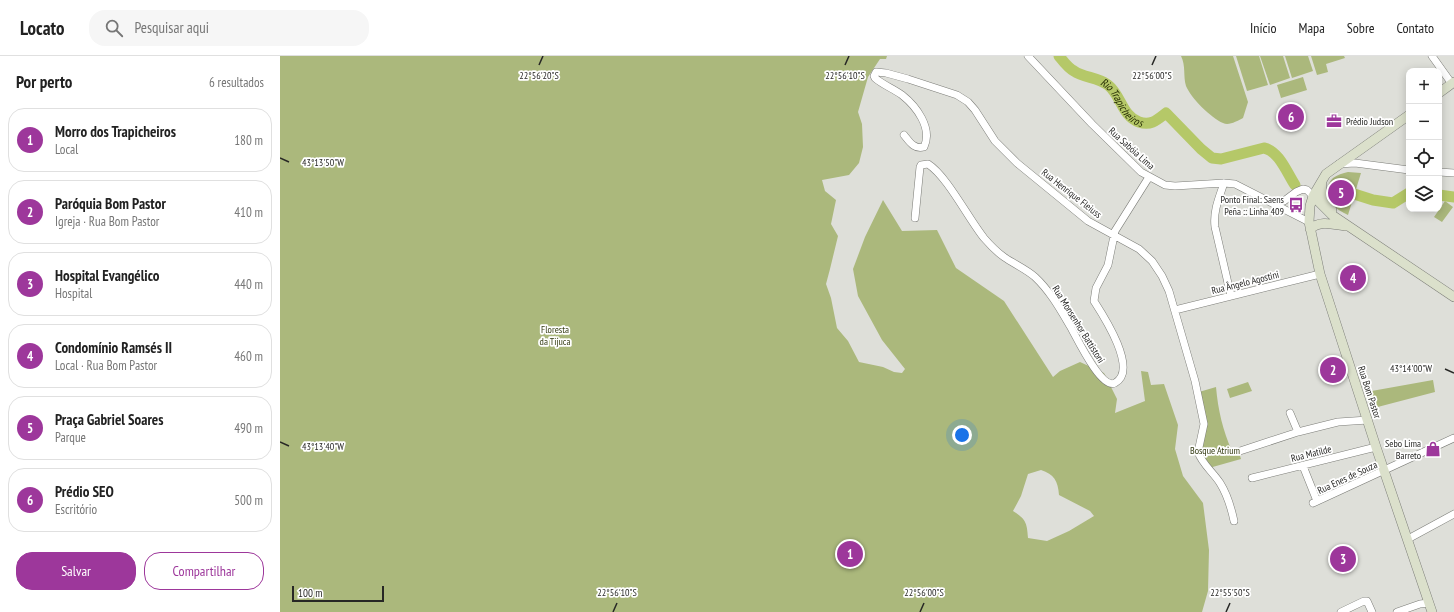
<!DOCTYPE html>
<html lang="pt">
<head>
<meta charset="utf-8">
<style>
	:root { --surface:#fff; --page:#f6f6f6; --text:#222; --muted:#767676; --line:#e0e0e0; --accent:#9d379b }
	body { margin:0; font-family:"PT Sans Narrow",sans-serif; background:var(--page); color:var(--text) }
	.controls { position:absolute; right:12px; top:12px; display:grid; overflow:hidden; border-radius:8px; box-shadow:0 2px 10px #0003 }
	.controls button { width:36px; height:36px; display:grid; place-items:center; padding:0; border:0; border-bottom:1px solid var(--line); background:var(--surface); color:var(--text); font:20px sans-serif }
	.scale { position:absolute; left:12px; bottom:10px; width:92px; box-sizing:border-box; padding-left:4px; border:2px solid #272725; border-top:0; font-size:11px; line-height:14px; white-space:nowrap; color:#272725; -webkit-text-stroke:3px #fff; paint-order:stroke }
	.you { position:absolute; left:682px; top:379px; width:14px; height:14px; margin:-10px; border:3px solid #fff; border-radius:50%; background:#1a73e8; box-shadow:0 0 0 6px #1a73e833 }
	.badge { display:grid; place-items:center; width:26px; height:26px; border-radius:50%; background:var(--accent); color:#fff; font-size:13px; font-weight:700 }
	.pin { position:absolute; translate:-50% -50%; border:2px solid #fff; box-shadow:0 1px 4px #0006 }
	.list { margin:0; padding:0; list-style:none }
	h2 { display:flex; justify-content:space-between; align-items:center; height:52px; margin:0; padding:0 16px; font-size:17px }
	h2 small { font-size:13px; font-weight:400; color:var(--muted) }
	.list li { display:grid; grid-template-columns:26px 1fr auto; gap:12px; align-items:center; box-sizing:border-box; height:64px; margin:0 8px 8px; padding:0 8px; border:1px solid var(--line); border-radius:16px }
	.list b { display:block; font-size:15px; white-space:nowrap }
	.list p { margin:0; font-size:13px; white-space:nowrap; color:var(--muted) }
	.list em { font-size:13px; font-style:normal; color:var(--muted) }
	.actions { display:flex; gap:8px; padding:12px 16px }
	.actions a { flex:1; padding:9px 0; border:1px solid var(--accent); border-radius:16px; text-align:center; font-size:14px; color:var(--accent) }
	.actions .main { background:var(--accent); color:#fff }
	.icon { flex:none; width:22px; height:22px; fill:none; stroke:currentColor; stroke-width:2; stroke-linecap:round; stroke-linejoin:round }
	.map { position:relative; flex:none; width:1174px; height:556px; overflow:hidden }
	header { display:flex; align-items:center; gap:24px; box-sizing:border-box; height:56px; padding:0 20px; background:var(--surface); border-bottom:1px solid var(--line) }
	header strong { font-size:19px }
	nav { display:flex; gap:22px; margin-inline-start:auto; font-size:14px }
	.search { width:280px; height:36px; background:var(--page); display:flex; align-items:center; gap:10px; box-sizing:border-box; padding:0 14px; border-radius:16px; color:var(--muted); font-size:15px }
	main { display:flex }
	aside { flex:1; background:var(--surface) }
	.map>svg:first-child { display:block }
	.green { fill:#abb87c; fill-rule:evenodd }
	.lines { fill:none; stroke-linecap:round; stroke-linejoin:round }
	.river { stroke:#b5c868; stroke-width:11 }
	.street-casing { stroke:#7c7d78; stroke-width:8 }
	.secondary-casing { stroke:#7c7d78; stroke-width:10 }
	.street { stroke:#fff; stroke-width:7 }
	.secondary { stroke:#dbe0cb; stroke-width:9 }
	.ticks { fill:none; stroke:#272725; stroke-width:1.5 }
	.labels { text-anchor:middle; stroke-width:3.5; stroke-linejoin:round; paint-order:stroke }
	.poi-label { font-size:10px; fill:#272725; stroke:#fff; text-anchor:end }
	.street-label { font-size:10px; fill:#272725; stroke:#fff }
	.park-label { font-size:10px; fill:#353c14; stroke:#fff }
	.water-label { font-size:11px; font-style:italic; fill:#282f05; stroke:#fff }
	.ticks-label { font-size:10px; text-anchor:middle; fill:#272725; stroke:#fff; stroke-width:3.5; stroke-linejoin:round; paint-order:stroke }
</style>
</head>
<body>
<header>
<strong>Locato</strong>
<div class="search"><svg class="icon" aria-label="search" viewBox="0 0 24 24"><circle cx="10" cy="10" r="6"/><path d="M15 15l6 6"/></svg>Pesquisar aqui</div>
<nav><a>Início</a><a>Mapa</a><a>Sobre</a><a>Contato</a></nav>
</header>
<main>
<aside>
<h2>Por perto<small>6 resultados</small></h2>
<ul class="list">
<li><span class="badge">1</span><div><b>Morro dos Trapicheiros</b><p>Local</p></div><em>180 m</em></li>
<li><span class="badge">2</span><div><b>Paróquia Bom Pastor</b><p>Igreja · Rua Bom Pastor</p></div><em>410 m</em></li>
<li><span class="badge">3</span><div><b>Hospital Evangélico</b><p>Hospital</p></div><em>440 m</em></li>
<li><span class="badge">4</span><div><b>Condomínio Ramsés II</b><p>Local · Rua Bom Pastor</p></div><em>460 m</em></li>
<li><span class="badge">5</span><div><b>Praça Gabriel Soares</b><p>Parque</p></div><em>490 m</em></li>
<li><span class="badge">6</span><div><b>Prédio SEO</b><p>Escritório</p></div><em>500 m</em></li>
</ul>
<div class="actions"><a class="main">Salvar</a><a>Compartilhar</a></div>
</aside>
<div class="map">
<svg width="1174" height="556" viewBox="0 0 1174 556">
	<rect width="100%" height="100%" fill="#dedfd9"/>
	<!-- green -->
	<path class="green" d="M0,0H607L606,3H600L588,21L578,56L582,68L583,91L579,107L569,119L542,124L545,135L556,144L551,168L558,180L550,213L546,228L551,242L557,272L568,285L579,306L603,311L614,316L622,317L625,313L602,284L578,240L573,213L585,181L603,144L622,175L657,174L676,212L724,245L773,321L780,315L800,306L824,317L837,343L835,357L865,345L861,315L868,316L871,329L884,328L898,369L895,393L903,420L923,447L929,494L928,535L922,556H0ZM761,414C774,418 778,425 779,439L810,455L814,460L789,475L767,485L748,482C747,467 746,463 733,455L741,440L748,418Z
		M901,0H953L968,46L963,62C957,65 949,70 943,67C931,62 911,42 906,30C903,20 906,10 901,0Z
		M956,0H979L988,29L967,35Z
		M980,0H1003L1010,22L990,29Z
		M1005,0H1028L1033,15L1012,22Z
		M1031,0H1064L1065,2L1046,8L1048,16L1037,19Z
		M1023,21L1027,34L1001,42L997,29Z
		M1068,116L1081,117L1068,159C1062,156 1056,153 1052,148C1046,141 1046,128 1053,122C1057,119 1063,117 1068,116Z
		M1165,145L1173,151L1162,166L1154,161Z
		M1153,324L1155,336L1090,353L1086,336Z
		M968,326L972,335L950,342L947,333Z
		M936,331C938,354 943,375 952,395L958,393L961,403L929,412L918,397L926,373L919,336Z"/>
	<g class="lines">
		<!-- river -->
		<g class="river">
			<path id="s1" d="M779,0C783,5 788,12 794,15C804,22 818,21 828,29C841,39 842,60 859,66C871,70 877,64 886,57L921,93L932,102L941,103L984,92C999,95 1007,117 1015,129"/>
			<path d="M1071,137L1093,144L1113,147L1129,137"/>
			<path d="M1159,139L1174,141"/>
		</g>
		<!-- street casing -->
		<g class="street-casing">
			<path id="street" d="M748,0L812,68L861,116L885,129L895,130L944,127L955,128L1029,166
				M1152,0L1172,28
				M624,79C629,85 634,94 644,91C653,72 636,50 622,39C614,33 603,29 595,22L594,20L596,16L606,17L628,23L677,39L688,46L695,54L715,85L737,107L808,165L859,193L872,205L882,220L889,235L915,325L924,368L918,396C922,408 933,416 940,427C947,438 951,451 954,465
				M1059,108L1075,107L1129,114
				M1159,116L1174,117
				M944,127C939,142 933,155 935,171L951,240
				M993,147L1004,145L1016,136L1023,133L1027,134L1033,140
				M635,162L640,111L641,109L648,108C667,120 688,162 704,182C710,189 717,196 724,201C734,208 746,213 755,221C770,235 780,253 790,270C796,280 821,334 835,327C859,314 823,259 814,245L816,232L828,209L835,175L869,121
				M895,254L1040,218
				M1010,357L1018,376
				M960,395L1018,376L1058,366L1088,364
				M1023,410L1037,445
				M972,422L1096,391
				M1033,447L1174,382
				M1128,483L1174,458
				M1061,556L1084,545H1087L1092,556
				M1117,556L1140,548L1149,547"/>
		</g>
		<!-- secondary casing -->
		<g class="secondary-casing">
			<path id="secondary" d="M1159,37L1174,26
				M1129,59L1046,118L1033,140L1030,150L1029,166L1040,218L1096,391L1152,556
				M1042,125C1040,137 1044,145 1052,154
				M1033,140L1052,159L1174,241
				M1030,173C1040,164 1052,168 1065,170"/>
		</g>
		<!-- street -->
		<use href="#street" class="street"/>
		<!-- secondary -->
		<use href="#secondary" class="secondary"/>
	</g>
	<!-- ticks -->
	<path class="ticks" d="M259,9L263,0M565,9L569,0M872,9L876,0M0,102L9,106M1165,313L1174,317M0,386L9,390M333,556L337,547M640,556L644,547M946,556L950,547"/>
	<!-- icons -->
	<defs>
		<g id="office-bare" transform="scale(1.2)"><path d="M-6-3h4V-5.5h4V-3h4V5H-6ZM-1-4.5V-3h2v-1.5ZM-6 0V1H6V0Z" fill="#9d379b" stroke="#fff" stroke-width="2.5" paint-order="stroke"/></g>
		<g id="bus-bare" transform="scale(1.2)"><path d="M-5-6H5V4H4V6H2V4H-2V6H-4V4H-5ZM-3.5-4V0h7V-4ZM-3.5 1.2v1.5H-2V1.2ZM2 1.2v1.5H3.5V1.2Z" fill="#9d379b" stroke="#fff" stroke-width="2.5" paint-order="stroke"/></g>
		<g id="shop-bare" transform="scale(1.2)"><path d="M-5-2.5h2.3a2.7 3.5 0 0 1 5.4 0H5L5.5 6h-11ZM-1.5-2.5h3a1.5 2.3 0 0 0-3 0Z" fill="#9d379b" stroke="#fff" stroke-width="2.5" paint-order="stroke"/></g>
	</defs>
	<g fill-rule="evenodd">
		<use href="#office-bare" x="1054" y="65"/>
		<use href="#bus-bare" x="1016" y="149"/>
		<use href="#shop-bare" x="1153" y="393"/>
	</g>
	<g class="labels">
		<!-- poi labels -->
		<g class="poi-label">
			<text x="1066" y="69" text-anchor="start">Prédio Judson</text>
			<text x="1004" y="147">Ponto Final: Saens<tspan x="1004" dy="12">Peña :: Linha 409</tspan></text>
			<text x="1141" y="391">Sebo Lima<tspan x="1141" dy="12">Barreto</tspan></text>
		</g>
		<!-- street labels -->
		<g class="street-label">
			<text transform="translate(852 92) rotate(42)" y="4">Rua Sabóia Lima</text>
			<text transform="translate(792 137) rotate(38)" y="4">Rua Henrique Fleiuss</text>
			<text transform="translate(965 226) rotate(-14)" y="4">Rua Ângelo Agostini</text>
			<text transform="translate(799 268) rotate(58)" y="4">Rua Monsenhor Battistoni</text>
			<text transform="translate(1090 336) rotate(72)" y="4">Rua Bom Pastor</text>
			<text transform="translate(1031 397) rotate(-14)" y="4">Rua Matilde</text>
			<text transform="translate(1067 421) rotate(-25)" y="4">Rua Enes de Souza</text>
		</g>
		<!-- park labels -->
		<g class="park-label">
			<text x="275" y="277">Floresta<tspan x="275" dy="12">da Tijuca</tspan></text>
			<text x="935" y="398">Bosque Atrium</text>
		</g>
		<!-- water labels -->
		<g class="water-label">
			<text dy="4" stroke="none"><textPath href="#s1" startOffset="81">Rio Trapicheiros</textPath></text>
		</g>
	</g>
	<g class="ticks-label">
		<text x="259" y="23">22°56'20"S</text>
		<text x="565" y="23">22°56'10"S</text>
		<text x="872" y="23">22°56'00"S</text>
		<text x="43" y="110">43°13'50"W</text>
		<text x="1131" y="316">43°14'00"W</text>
		<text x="43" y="394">43°13'40"W</text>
		<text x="337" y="540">22°56'10"S</text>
		<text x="644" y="540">22°56'00"S</text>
		<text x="950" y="540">22°55'50"S</text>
	</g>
</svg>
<div class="controls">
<button>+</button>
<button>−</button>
<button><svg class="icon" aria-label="locate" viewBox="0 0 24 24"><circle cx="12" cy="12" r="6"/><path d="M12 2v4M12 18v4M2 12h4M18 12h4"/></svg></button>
<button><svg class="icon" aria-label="layers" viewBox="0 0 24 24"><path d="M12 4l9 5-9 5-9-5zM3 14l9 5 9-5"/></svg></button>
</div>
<div class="scale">100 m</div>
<div class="you"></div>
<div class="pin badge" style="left:570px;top:498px">1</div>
<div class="pin badge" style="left:1053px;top:314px">2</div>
<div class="pin badge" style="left:1063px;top:503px">3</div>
<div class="pin badge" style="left:1073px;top:222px">4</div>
<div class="pin badge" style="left:1061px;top:137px">5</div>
<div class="pin badge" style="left:1011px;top:61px">6</div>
</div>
</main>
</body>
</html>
